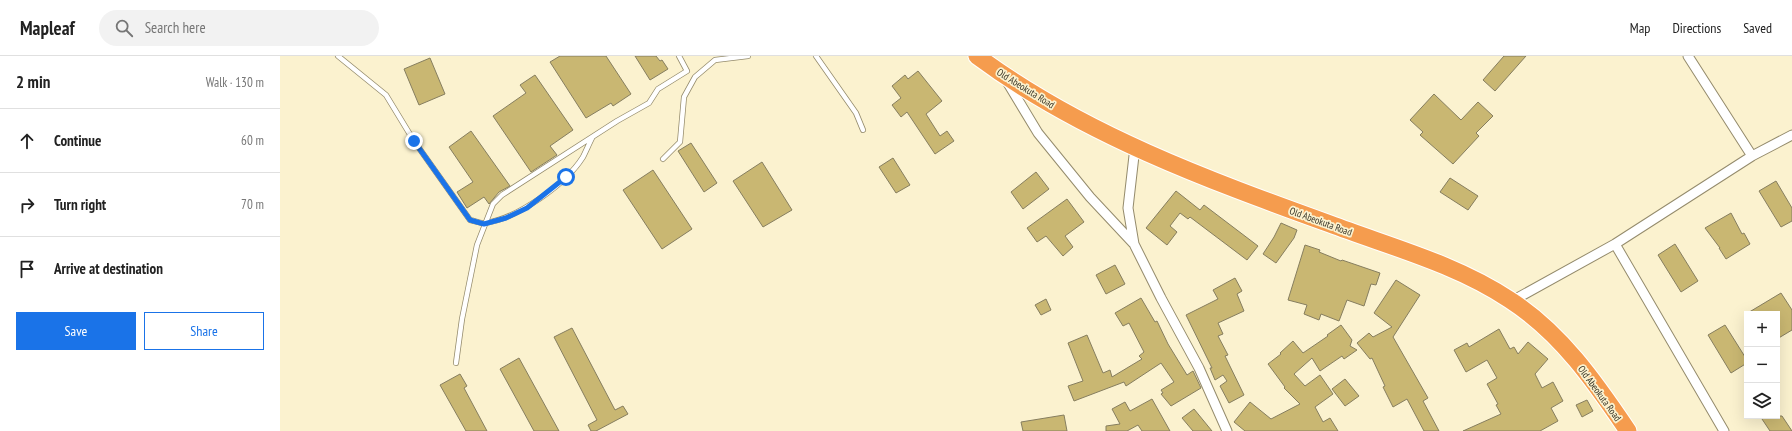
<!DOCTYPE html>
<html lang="en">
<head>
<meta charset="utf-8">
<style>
	:root { --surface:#fff; --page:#f2f2f2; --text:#222; --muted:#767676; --line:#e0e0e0; --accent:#1a73e8 }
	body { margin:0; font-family:"PT Sans Narrow",sans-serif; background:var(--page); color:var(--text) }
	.controls { position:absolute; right:12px; bottom:12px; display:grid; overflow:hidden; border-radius:0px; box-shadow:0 4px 16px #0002 }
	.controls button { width:36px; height:36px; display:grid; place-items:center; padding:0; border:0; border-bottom:1px solid var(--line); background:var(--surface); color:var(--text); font:20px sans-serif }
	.stop { position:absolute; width:12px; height:12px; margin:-9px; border:3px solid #1a73e8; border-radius:50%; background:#fff }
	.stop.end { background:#1a73e8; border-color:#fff; box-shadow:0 1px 4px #0008 }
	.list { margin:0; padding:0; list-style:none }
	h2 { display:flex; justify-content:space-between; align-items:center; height:52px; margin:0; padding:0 16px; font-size:17px }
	h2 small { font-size:13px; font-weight:400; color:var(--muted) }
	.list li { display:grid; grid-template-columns:26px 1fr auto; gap:12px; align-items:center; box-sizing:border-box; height:64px; padding:0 16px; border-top:1px solid var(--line) }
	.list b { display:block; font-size:15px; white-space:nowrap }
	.list em { font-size:13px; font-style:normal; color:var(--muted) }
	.actions { display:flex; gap:8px; padding:12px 16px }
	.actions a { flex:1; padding:9px 0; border:1px solid var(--accent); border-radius:0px; text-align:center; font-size:14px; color:var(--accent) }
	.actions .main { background:var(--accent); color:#fff }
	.icon { flex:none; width:22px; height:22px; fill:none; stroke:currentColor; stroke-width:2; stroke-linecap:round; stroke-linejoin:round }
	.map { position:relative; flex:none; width:1512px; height:375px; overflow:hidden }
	header { display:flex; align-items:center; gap:24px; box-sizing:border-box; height:56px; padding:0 20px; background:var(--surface); border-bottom:1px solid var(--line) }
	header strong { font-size:19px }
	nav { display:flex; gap:22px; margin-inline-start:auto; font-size:14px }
	.search { width:280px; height:36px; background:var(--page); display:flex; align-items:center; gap:10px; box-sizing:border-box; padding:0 14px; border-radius:22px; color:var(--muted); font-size:15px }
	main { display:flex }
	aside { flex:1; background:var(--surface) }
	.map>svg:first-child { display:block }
	.building { fill:#c9b772; stroke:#867e5f }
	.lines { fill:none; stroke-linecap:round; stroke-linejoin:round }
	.lane-casing { stroke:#948b6c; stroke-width:6 }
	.street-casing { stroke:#948b6c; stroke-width:11 }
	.highway-casing { stroke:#fff; stroke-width:19 }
	.lane { stroke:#fff; stroke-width:4.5 }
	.street { stroke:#fff; stroke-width:9 }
	.highway { stroke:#f59c4e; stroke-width:17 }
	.route { stroke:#1a73e8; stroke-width:5 }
	.labels { text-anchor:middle; stroke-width:3.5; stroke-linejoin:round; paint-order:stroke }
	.street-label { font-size:10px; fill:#383427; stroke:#fbf2cf }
</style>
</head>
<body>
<header>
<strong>Mapleaf</strong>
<div class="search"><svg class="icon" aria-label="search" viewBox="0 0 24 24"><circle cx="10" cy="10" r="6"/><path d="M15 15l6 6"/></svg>Search here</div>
<nav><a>Map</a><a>Directions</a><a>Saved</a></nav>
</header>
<main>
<aside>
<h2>2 min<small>Walk · 130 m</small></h2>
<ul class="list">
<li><svg class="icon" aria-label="ahead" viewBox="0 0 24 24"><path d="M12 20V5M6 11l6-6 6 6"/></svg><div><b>Continue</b></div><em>60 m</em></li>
<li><svg class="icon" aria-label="right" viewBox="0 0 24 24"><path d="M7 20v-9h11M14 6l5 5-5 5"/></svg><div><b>Turn right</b></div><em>70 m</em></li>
<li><svg class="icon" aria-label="arrive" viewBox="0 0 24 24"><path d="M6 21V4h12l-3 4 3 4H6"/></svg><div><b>Arrive at destination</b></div></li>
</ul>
<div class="actions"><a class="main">Save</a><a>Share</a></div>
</aside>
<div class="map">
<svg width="1512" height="375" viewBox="0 0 1512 375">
	<rect width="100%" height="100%" fill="#fbf2cf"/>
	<!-- building -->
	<path class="building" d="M280,0H326L351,38L333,50L331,47L306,62L270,6Z
		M355,0H376L380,5L382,4L388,13L370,24Z
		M1224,0H1246L1215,35L1203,24Z
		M150,2L165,38L139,49L124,13Z
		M638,15L662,45L646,58L660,80L667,75L674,85L655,98L627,56L621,61L612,49L621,42L612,30L625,19L628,23Z
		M255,19L293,74L270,90L277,99L251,116L213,60L246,37L240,29Z
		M1154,38L1181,64L1198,46L1213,60L1196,77L1199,80L1173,108L1140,79L1143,76L1130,64Z
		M191,75L230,130L219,136L209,148L204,141L187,152L177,136L193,126L169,91Z
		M411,87L437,127L424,136L398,95Z
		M613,102L630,129L616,137L599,111Z
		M482,106L512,154L483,171L453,125Z
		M373,114L412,173L382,193L343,134Z
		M756,116L769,133L743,153L731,136Z
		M1170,122L1198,140L1188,154L1160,136Z
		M1496,125L1512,152V165L1501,171L1479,135Z
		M896,135L920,154L924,149L978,190L967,204L910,161L908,163L900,157L890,170L897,176L887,189L866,172Z
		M787,143L804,166L785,180L793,191L783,200L766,180L757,186L747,172Z
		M1451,157L1462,178L1464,177L1470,188L1446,203L1439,192H1440L1425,172Z
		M1001,167L1017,174L1014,182L996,207L983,198L994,181Z
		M1395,188L1418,225L1401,236L1378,199Z
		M1025,189L1040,194L1039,196L1061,205L1062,204L1100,217L1096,229L1091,228L1084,250L1067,244L1059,265L1041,258L1039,264L1024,258L1027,249L1008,244Z
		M835,209L845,228L826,238L816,219Z
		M955,222L962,235L957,238L964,255L938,267L943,278L938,280L948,299L945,300L964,339L949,347L940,330L947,325L943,319L935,324L930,312H932L906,259L938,243L933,234Z
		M1116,224L1140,239L1113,281L1148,342L1143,345L1159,375H1144L1127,343L1113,351L1103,331L1105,330L1092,302L1090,303L1077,287L1089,277L1093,281L1112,271L1094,257Z
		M1501,237L1512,254V274L1497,283V258H1466Z
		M861,242L875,266L877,265L888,288L907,319L913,315L921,332L891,350L881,338L883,337L881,334L894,326L881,307L846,330L844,326L794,345L788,330L803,325L788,287L807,279L823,317L830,314L832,321L862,303L859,300L864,296L849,267L843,270L835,257Z
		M766,243L771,254L761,259L755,249Z
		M1061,269L1072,284L1070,290L1077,294L1064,303L1062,300L1040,315L1032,302L1014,318L1025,330L1040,319L1053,338L1035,351L1043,366L1050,362L1058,375H965L954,366L970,346L991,363L1020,348L1004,332L1005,331L988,308L1001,298L1000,297L1013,285L1023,297L1048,280L1047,279Z
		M1445,269L1467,304V307L1451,317L1428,279Z
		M292,272L335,354L343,350L348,358L316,375H311L308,369L317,364L274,281Z
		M1219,273L1230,293L1234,291L1238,298L1248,286L1268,303L1255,318L1262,332L1273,326L1283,345L1271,352L1278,365L1260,375H1183L1221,358L1216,349L1218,348L1207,328L1217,322L1207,304L1186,316L1174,294L1187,287L1189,291Z
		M239,302L279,375H254L220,313Z
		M180,318L187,330L184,332L207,375H186L160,329Z
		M1065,323L1079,340L1065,350L1052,333Z
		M872,343L890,375H862L858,369L847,375H826V370L840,368L832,353L845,346L850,355Z
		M1307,344L1313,355L1302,361L1296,349Z
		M914,353L932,375H913L902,362Z
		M784,359L787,375H743L741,366Z
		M1480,360H1502L1512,375H1490Z"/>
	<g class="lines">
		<!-- lane casing -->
		<g class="lane-casing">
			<path id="lane" d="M58,0L106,39L134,85L190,164C195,165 201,168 205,167C237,163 286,128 303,101C306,95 309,88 312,82
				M536,0L576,57L583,74
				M383,103L400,86L404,41L415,21L435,4L468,0
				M176,307L182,263L197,189L213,148L222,139L337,65L369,47L378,33L407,15L399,0"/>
		</g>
		<!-- street casing -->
		<g class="street-casing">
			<path id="street" d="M1408,0L1472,100
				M726,24L758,77L810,141L853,187
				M855,91L848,152L854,188L881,242L919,312L947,375
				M1335,188L1444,375
				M1232,245L1335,188L1472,100L1512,79"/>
		</g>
		<!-- highway casing -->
		<g class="highway-casing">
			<path id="highway" d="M697,0C802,78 928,124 1050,168C1111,191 1176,208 1230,244C1281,277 1315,326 1348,375"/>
		</g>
		<!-- lane -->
		<use href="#lane" class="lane"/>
		<!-- street -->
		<use href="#street" class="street"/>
		<!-- highway -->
		<use href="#highway" class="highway"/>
	</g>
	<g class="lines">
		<!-- route -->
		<path class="route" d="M134,85L190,164L204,168L226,162L247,152L286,121"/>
	</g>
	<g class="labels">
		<!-- street labels -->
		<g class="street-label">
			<text transform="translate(746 32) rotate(32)" y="4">Old Abeokuta Road</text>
			<text transform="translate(1041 165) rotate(20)" y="4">Old Abeokuta Road</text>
			<text transform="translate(1320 337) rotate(54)" y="4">Old Abeokuta Road</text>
		</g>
	</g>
</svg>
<div class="controls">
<button>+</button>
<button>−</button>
<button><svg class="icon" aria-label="layers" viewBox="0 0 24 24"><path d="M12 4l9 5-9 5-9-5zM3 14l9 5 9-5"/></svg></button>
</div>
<div class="stop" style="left:286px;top:121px"></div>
<div class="stop end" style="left:134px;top:85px"></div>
</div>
</main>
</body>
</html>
